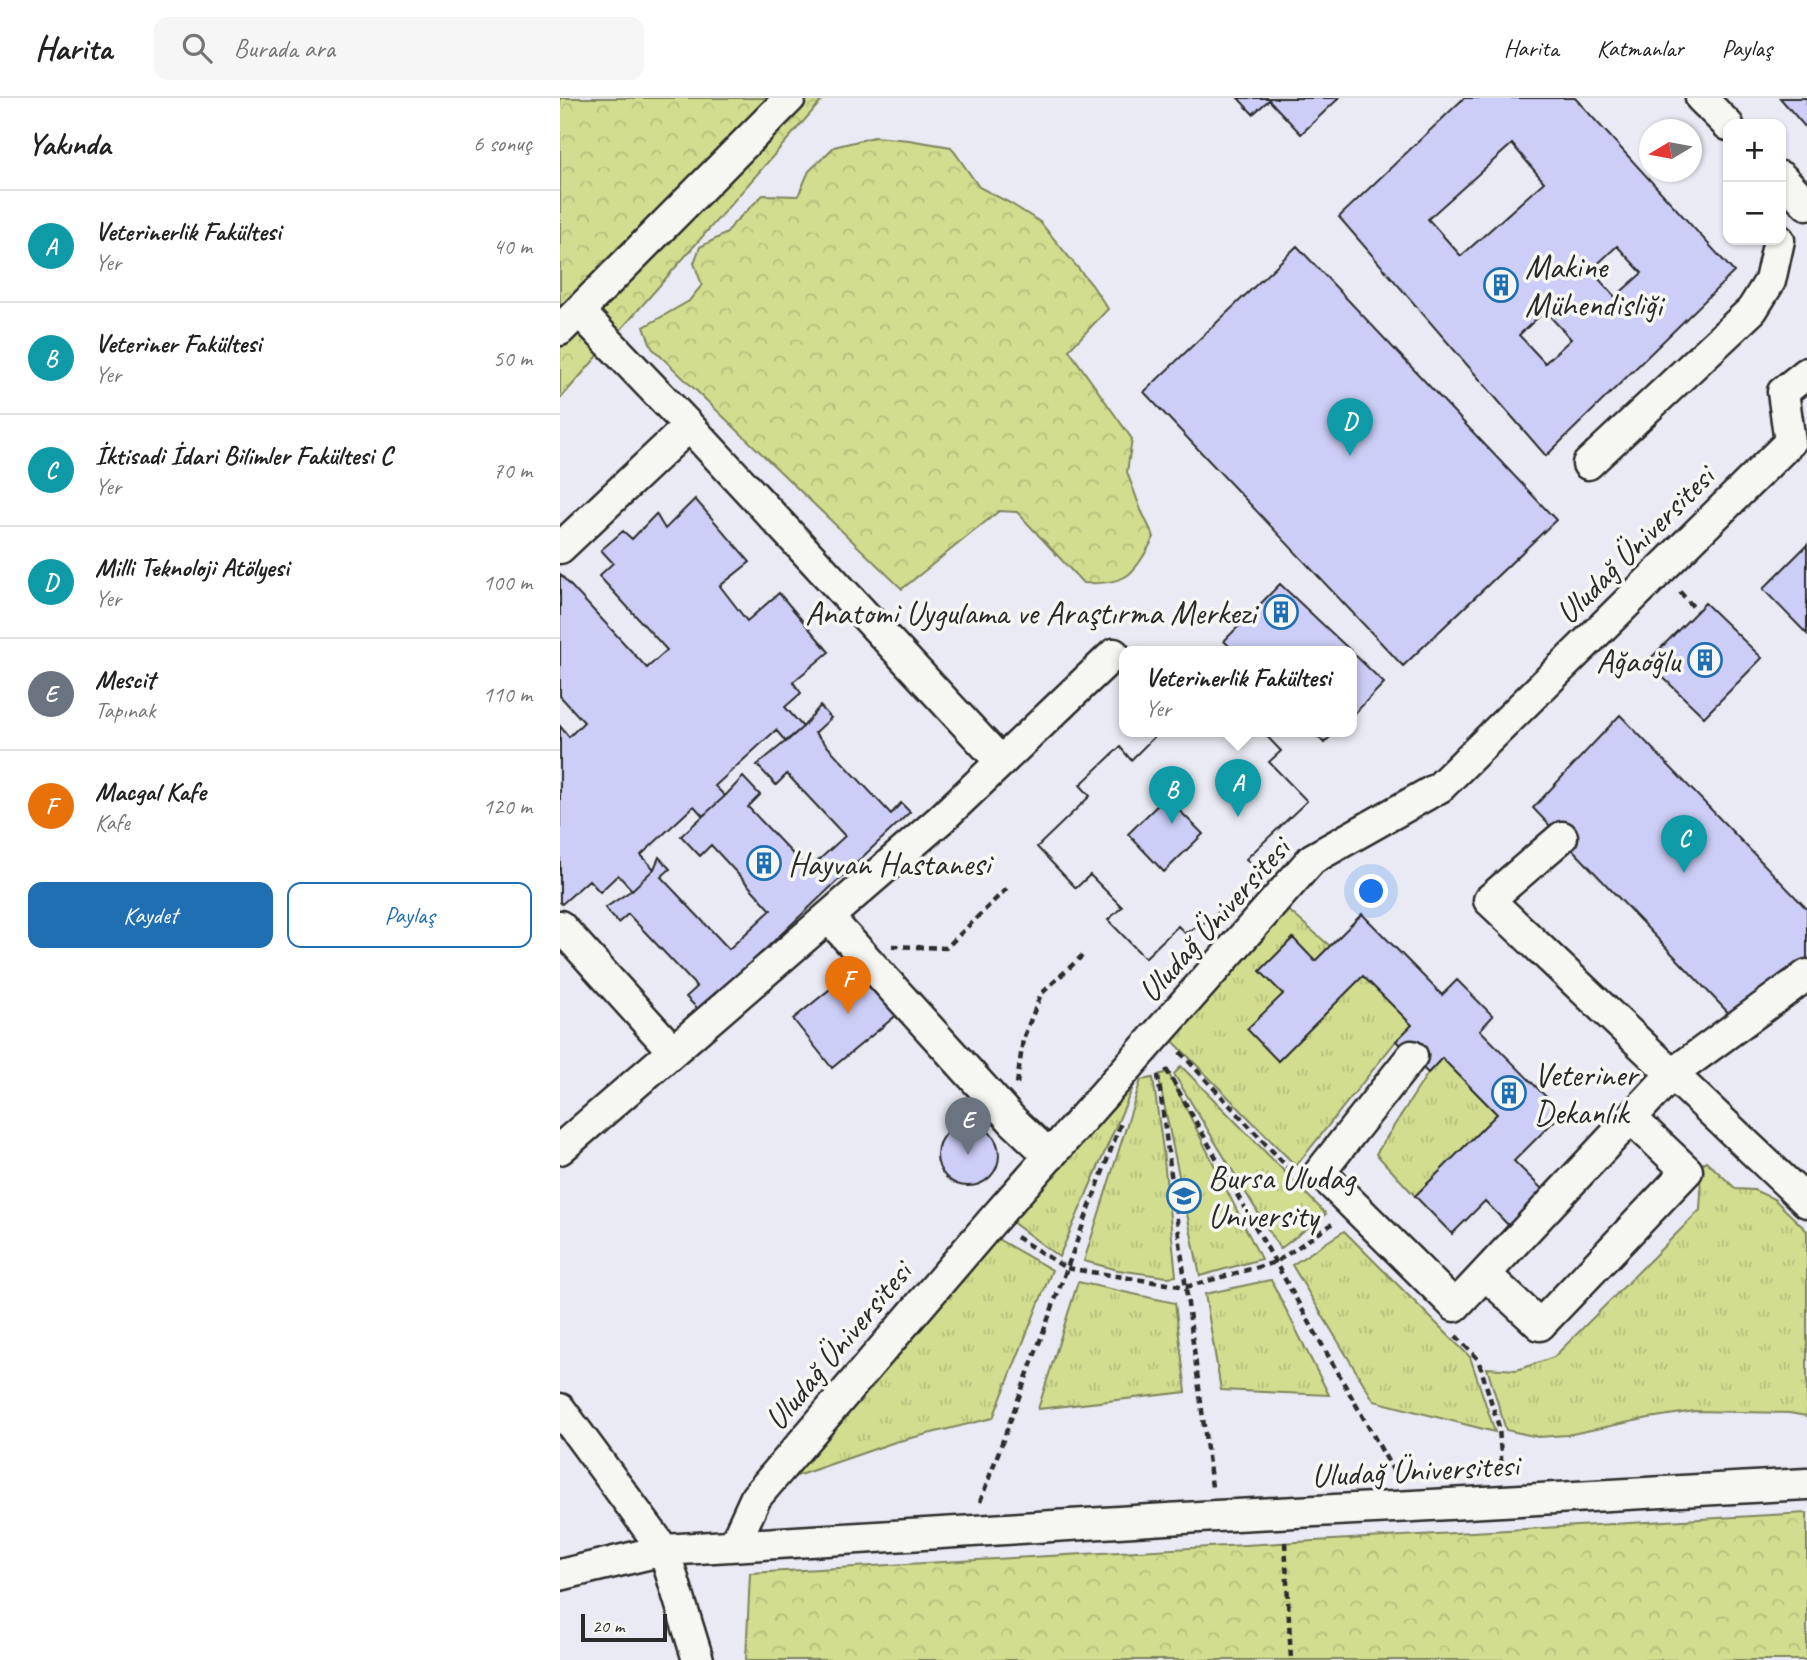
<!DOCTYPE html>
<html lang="tr">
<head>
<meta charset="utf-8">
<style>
	:root { --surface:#fff; --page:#f6f6f6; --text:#222; --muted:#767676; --line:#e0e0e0; --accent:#1f6fb2 }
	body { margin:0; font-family:Caveat,sans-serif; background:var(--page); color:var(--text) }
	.controls { position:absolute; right:21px; top:21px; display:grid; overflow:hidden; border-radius:14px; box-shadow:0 2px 5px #0004 }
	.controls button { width:63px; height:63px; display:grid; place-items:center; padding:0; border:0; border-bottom:2px solid var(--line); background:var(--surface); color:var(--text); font:35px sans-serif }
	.compass { position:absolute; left:1079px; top:21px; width:63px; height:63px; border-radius:50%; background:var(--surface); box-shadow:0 2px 5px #0004; rotate:260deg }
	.scale { position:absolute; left:21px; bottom:18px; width:86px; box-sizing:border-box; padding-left:7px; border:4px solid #2b2b2b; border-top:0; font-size:19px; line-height:24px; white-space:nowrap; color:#2b2b2b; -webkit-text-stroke:5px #f6f6f2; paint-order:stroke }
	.you { position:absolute; left:812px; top:794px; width:24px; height:24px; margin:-18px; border:5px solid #fff; border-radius:50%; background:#1a73e8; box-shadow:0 0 0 10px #1a73e833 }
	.badge { display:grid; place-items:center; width:46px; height:46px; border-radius:50%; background:var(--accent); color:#fff; font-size:23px; font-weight:700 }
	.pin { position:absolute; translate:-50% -58px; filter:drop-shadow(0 2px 4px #0008) }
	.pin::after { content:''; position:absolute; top:37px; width:24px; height:21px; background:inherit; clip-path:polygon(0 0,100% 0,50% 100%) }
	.popup { position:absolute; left:559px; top:548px; width:238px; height:91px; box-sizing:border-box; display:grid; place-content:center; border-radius:14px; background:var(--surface); filter:drop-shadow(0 2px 5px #0005); font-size:23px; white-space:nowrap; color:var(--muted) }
	.popup b { font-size:26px; color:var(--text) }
	.popup::after { content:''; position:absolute; left:50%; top:100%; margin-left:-14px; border:14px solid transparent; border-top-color:var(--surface) }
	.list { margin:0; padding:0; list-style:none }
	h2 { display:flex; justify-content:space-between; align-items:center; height:91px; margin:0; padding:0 28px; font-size:30px }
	h2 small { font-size:23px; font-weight:400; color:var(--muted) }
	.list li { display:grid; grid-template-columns:46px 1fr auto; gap:21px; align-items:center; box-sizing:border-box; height:112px; padding:0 28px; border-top:2px solid var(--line) }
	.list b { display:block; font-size:26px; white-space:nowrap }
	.list p { margin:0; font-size:23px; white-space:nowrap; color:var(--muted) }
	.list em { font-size:23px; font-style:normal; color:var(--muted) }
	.actions { display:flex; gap:14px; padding:21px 28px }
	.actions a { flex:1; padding:16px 0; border:2px solid var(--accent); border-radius:14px; text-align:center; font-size:24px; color:var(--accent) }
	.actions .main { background:var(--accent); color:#fff }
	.icon { flex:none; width:38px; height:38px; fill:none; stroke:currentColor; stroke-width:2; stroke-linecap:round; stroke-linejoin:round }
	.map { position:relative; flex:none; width:1247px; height:1562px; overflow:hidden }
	header { display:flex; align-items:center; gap:42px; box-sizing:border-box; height:98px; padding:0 35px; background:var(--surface); border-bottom:2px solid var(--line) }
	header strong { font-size:33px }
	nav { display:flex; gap:38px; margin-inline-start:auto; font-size:24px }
	.search { width:490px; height:63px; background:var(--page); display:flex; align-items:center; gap:18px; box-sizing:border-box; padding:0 24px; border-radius:14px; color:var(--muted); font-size:26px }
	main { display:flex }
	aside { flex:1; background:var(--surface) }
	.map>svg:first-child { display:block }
	.grass { fill:url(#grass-tufts); stroke:#7e845d; stroke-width:2 }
	.forest { fill:url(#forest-crowns); stroke:#7e845d; stroke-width:2 }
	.building { fill:#cdcef7; stroke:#2b2b2b; stroke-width:2; fill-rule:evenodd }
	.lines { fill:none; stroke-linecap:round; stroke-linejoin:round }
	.minor-casing { stroke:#2b2b2b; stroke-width:35 }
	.path { stroke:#2b2b2b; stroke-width:4.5; stroke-dasharray:7 5; stroke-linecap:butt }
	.minor { stroke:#f6f6f2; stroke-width:30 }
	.labels { text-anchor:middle; stroke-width:7; stroke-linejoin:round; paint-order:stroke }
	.poi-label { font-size:33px; fill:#2b2b2b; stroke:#f6f6f2; text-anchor:start }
	.street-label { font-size:33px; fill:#2b2b2b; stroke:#f6f6f2 }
</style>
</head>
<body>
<header>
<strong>Harita</strong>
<div class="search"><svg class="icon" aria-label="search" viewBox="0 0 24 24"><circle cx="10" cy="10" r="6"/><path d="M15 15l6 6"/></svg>Burada ara</div>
<nav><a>Harita</a><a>Katmanlar</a><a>Paylaş</a></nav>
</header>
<main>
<aside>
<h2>Yakında<small>6 sonuç</small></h2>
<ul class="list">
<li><span class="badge" style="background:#0f9aa8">A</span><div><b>Veterinerlik Fakültesi</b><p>Yer</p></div><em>40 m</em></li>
<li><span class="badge" style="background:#0f9aa8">B</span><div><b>Veteriner Fakültesi</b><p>Yer</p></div><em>50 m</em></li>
<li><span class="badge" style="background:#0f9aa8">C</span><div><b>İktisadi İdari Bilimler Fakültesi C</b><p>Yer</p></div><em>70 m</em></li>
<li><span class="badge" style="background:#0f9aa8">D</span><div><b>Milli Teknoloji Atölyesi</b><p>Yer</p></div><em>100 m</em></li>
<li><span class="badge" style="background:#6b7280">E</span><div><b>Mescit</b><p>Tapınak</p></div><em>110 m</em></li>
<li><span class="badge" style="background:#e8710a">F</span><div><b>Macgal Kafe</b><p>Kafe</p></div><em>120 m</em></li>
</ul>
<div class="actions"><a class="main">Kaydet</a><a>Paylaş</a></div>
</aside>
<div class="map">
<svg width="1247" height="1562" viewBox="0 0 1247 1562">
	<defs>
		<pattern id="grass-tufts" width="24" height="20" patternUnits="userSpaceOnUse" patternTransform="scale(1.75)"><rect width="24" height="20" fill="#d2dd8f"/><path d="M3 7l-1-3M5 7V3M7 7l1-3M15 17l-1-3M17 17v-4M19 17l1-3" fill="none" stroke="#b4be7c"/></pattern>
		<pattern id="forest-crowns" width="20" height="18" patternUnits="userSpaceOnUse" patternTransform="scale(1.75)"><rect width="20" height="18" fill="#d2dd8f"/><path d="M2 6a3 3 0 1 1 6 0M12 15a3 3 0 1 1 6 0" fill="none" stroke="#b4be7c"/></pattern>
	</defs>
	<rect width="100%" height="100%" fill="#eaeaf4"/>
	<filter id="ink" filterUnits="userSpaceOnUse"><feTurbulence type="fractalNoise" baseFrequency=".0143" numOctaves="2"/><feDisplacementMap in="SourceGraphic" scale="14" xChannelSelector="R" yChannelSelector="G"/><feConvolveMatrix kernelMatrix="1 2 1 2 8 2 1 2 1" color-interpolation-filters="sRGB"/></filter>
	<g filter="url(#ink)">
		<!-- grass -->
		<path class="grass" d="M720,805L770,848L755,863L733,841L723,896L718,963L803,878L852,927L836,943L736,1068L605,935Z
			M882,960L937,1016L855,1098L816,1056L868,975Z
			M621,968L766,1116L720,1151L614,976Z
			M608,974L701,1161L640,1178L598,977Z
			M577,980L499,1159L444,1118Z
			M593,980L603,1052L616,1178L607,1179L558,1172L524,1163L581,982Z
			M1146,1063L1176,1091L1194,1092L1214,1101L1247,1133V1318L1229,1315L1135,1313L1089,1320L1007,1337L978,1339L946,1332L927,1270L957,1272L994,1259L1140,1112L1141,1094L1139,1070Z
			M784,1133L910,1259L935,1334L814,1303L732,1167Z
			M429,1136L492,1172L433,1320L335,1344L219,1384Z
			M710,1182H711L769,1297L661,1292L645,1196Z
			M518,1184L615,1205L626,1294L478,1311Z"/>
		<!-- forest -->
		<path class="forest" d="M0,0H264L0,301Z
			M314,39L349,42L391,49L419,89L450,105L480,124L532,187L548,211L509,252L572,341L567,374L581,412L594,439C588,451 578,469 568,477C557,485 535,486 523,485L457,414L439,413L342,491L92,250L84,229L129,203L142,187L134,165L140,149L167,135L174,125L203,97L238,98L249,73L274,49Z
			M1247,1415V1562H186L190,1475Z"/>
		<!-- building -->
		<path class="building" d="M678,0H779L741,36L709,2L693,16Z
			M904,0H1015L1174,174L986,358L779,119ZM952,46L984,84L901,158L868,121ZM1057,148L1082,175L1055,199L1031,172ZM985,213L1011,241L985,265L959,237Z
			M1220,0H1247V31Z
			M737,148L996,422L843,568L584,294Z
			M135,401L190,464L160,488L187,523L219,495L269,554L233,584L241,595L225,609L243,629L226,644L216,632L155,688L165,698L143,718L134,708L81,757L94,771L72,792L58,777L40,794L29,782L2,806L0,804V628L9,639L24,624L0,598V476L87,570L107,552L39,478L53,465L41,452L63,433L72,441L96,416L105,431Z
			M1247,447V536L1203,491Z
			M720,486L791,553H674L664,543Z
			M1145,505L1202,560L1144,619L1087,564Z
			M792,554L824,585L792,618Z
			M260,608L271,620L255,635L331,716L341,705L350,714L140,913L126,899L137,889L68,816L58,825L45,810L72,792L94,771L99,759L110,771L101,779L169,851L211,812L151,747L140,758L121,738L165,698L183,679L200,697L188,709L248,772L285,738L227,676L216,687L197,667L243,629Z
			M1060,617L1247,811V865L1179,926L973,710Z
			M600,633H702L721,653L709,664L747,703L686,761L699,776L651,821L625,835L618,828L585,860L548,822L562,809L530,777L516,790L477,749L530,698L520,687L560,649L571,662ZM606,699L643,736L604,774L568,736Z
			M600,633H702L721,653L709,664L747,703L686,761L699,776L651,821L625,835L618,828L585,860L548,822L562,809L530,777L516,790L477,749L530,698L520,687L560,649L571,662Z
			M753,633H776L764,645Z
			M802,816L882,897L897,882L933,918L920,932L1002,1015L954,1063L986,1095L951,1130L925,1103L892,1136L855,1098L937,1016L882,960L868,975L836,943L852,927L803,878L718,963L687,931L723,896L700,873L733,840L755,863Z
			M305,863L344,911L272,970L233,921Z
			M377 1057a31 31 0 1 1 62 0a31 31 0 1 1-62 0Z"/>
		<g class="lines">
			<!-- minor casing -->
			<g class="minor-casing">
				<path id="minor" d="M1141,0L1168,27
					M1221,79L1247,106
					M19,213L129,328L441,664
					M0,232L230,0
					M1028,366L1192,212L1210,183L1219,142
					M0,450L129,328
					M1002,739L929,802L1247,1104
					M268,819L453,1023L490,1058
					M0,828L113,953
					M852,958L760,1074L895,1208L925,1176
					M1071,1020L1127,1073L980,1227L925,1176L1112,976L1247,877
					M0,1051L380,722L554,556
					M0,1311L104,1452L138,1562
					M174,1447L196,1399L432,1123L752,761L880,689L1230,344L1223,294L1247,275
					M0,1477L104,1452L656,1418L853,1408L1247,1386"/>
			</g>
			<!-- path -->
			<path class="path" d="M1120,494L1137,513
				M332,848L386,850L449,788
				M620,954L731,1073
				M606,971L838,1381
				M598,977L652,1389
				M457,986L463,941L481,896L522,858
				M456,1139L506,1170L626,1189L716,1164L772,1126
				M896,1238L918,1261L939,1329L942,1374
				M420,1404L562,1022
				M725,1444L731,1562"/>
			<!-- minor -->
			<use href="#minor" class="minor"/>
		</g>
	</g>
	<!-- icons -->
	<defs>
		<g id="building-ring" transform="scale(1.75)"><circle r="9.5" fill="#f6f6f2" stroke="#1f6fb2" stroke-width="1.5"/><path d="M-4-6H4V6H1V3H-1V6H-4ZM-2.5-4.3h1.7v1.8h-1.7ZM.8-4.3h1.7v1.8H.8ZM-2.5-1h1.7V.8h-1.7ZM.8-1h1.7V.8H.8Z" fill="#1f6fb2"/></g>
		<g id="university-ring" transform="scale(1.75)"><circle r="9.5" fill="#f6f6f2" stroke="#1f6fb2" stroke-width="1.5"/><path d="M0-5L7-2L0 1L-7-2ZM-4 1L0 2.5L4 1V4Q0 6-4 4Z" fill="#1f6fb2"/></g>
	</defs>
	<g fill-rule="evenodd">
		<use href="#building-ring" x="941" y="187"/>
		<use href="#building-ring" x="721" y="514"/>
		<use href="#building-ring" x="1145" y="562"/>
		<use href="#building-ring" x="204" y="765"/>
		<use href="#building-ring" x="949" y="995"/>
		<use href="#university-ring" x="624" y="1098"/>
	</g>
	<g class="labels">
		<!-- poi labels -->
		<g class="poi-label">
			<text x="965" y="180">Makine<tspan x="965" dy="38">Mühendisliği</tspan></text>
			<text x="696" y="526" text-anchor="end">Anatomi Uygulama ve Araştırma Merkezi</text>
			<text x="1120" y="574" text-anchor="end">Ağaoğlu</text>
			<text x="228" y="777">Hayvan Hastanesi</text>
			<text x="974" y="988">Veteriner<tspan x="974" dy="38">Dekanlık</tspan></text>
			<text x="648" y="1091">Bursa Uludag<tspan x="648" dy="38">University</tspan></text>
		</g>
		<!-- street labels -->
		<g class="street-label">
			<text transform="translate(1074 446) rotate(-45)" y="12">Uludağ Üniversitesi</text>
			<text transform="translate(653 821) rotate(-48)" y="12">Uludağ Üniversitesi</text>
			<text transform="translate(277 1247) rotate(-50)" y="12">Uludağ Üniversitesi</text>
			<text transform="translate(855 1371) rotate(-3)" y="12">Uludağ Üniversitesi</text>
		</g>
	</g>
</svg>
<div class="controls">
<button>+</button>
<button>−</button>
</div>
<svg class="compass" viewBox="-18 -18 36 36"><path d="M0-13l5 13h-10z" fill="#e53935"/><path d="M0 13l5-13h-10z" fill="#767676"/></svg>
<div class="scale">20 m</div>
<div class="you"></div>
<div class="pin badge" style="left:678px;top:719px;background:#0f9aa8">A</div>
<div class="popup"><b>Veterinerlik Fakültesi</b>Yer</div>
<div class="pin badge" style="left:612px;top:726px;background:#0f9aa8">B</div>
<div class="pin badge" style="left:1124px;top:775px;background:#0f9aa8">C</div>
<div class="pin badge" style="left:790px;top:358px;background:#0f9aa8">D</div>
<div class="pin badge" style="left:408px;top:1057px;background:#6b7280">E</div>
<div class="pin badge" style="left:288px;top:916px;background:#e8710a">F</div>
</div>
</main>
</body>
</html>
